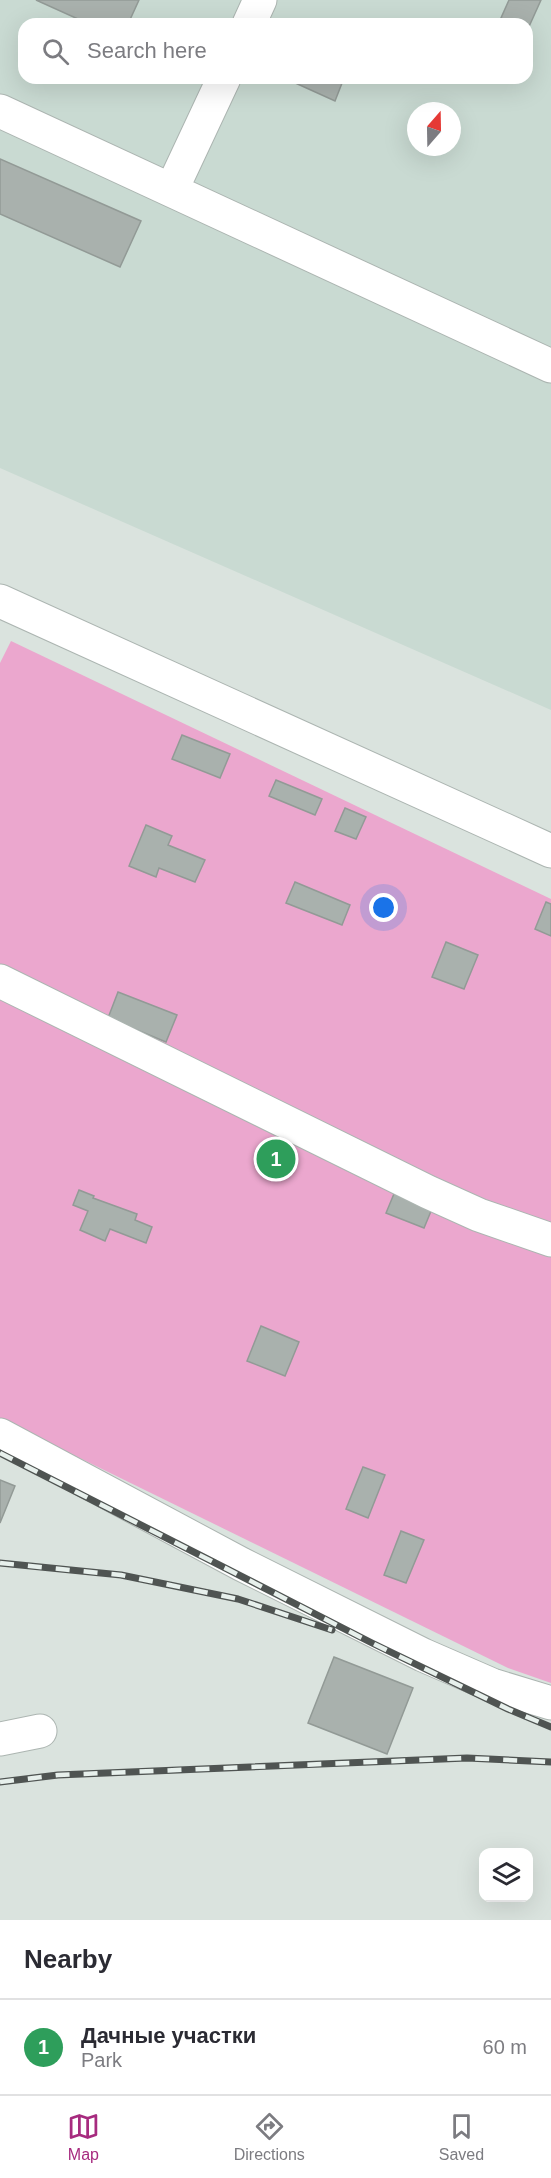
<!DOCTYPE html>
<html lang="en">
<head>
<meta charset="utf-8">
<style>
	:root { --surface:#fff; --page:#f2f2f3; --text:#2b2b33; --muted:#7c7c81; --line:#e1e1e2; --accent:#a72b7f }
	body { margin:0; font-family:Arial,sans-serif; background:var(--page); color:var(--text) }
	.controls { position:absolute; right:18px; bottom:18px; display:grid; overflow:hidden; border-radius:12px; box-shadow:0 6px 24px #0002 }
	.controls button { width:54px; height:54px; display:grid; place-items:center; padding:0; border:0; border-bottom:2px solid var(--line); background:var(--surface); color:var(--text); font:30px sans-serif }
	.compass { position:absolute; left:407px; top:102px; width:54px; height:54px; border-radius:50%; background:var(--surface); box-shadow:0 6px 24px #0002; rotate:20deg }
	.you { position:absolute; left:384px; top:908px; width:21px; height:21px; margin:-15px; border:4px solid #fff; border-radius:50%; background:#1a73e8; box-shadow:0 0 0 9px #1a73e833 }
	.badge { display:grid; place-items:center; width:39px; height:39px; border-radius:50%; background:var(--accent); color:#fff; font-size:20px; font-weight:700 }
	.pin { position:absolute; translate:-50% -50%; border:3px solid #fff; box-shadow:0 2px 6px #0006 }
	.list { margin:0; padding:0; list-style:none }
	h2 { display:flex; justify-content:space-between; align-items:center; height:78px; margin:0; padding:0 24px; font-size:26px }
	h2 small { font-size:20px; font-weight:400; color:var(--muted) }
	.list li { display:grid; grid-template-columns:39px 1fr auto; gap:18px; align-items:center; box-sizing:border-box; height:96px; padding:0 24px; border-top:2px solid var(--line) }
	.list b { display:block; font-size:22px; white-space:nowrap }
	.list p { margin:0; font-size:20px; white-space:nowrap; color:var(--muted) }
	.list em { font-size:20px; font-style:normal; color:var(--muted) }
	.icon { flex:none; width:33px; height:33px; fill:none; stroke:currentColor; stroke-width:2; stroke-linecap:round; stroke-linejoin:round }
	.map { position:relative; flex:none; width:551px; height:1920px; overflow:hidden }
	.search { position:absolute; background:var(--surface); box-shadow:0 6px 24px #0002; left:18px; right:18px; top:18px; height:66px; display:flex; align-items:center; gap:15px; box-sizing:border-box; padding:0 21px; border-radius:18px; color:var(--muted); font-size:22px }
	.sheet { height:174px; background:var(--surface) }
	nav { display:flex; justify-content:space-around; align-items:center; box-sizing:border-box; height:84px; border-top:2px solid var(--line); background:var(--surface); font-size:16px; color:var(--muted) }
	nav a { display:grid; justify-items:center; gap:3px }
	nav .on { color:var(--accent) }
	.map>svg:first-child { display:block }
	.built { fill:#c9dad2; fill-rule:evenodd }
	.green { fill:#eba7ce }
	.building { fill:#a9b1ad; stroke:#929a96; stroke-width:1.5 }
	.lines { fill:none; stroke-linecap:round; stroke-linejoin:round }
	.minor-casing { stroke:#acb5b1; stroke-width:35 }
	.major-casing { stroke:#acb5b1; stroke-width:35 }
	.minor { stroke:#fff; stroke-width:33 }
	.major { stroke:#fff; stroke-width:33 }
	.rail-casing { stroke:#4f5452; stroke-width:7 }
	.rail { stroke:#e7f0ec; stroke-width:4.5; stroke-dasharray:14; stroke-linecap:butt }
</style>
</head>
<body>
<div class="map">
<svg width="551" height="1920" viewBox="0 0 551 1920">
	<rect width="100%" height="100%" fill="#dae3de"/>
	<!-- built -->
	<path class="built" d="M0,0H551V710L0,468ZM24,24H527V78H24ZM416,111H452V147H416Z"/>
	<!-- green -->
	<path class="green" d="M11,641L551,899V1683L508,1668L0,1419V663Z"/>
	<!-- building -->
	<path class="building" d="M36,0H139L128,24H89Z
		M509,0H541L527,31V24H514L501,18Z
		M292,78H344L335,101L291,81Z
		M0,159L141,221L120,267L0,214Z
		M182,735L230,754L220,778L172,759Z
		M276,780L322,799L315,815L269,796Z
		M345,808L366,817L356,839L335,831Z
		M146,825L172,836L168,845L205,860L195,882L159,868L156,877L129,866Z
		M295,882L350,905L342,925L286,903Z
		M546,902L551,904V936L535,929Z
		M446,942L478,955L464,989L432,977Z
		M118,992L177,1015L166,1042L108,1018Z
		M396,1189L434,1204L424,1228L386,1213Z
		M79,1190L94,1196L93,1198L137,1214L135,1220L152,1227L146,1243L110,1229L105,1241L80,1230L88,1211L73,1205Z
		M261,1326L299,1342L285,1376L247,1361Z
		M363,1467L385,1475L368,1518L346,1509Z
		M0,1480L15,1486L0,1523Z
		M401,1531L424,1540L406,1583L384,1575Z
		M334,1657L413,1688L387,1754L308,1723Z"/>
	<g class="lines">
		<!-- minor casing -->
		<g class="minor-casing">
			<path id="minor" d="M249,24L260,0
				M0,111L551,366
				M172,189L224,78
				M0,981L428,1192L479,1215L551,1240
				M0,1435L241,1564L423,1655L492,1685L551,1703
				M0,1739L40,1731"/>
		</g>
		<!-- major casing -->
		<g class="major-casing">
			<path id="major" d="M0,601L551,851"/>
		</g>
		<!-- minor -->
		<use href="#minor" class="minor"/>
		<!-- major -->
		<use href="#major" class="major"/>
		<!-- rail casing -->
		<g class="rail-casing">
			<path id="rail" d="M0,1453L372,1643L508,1709L551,1727
				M0,1563L121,1575L238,1599L332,1630
				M0,1782L58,1775L467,1758L551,1762"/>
		</g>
		<!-- rail -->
		<use href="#rail" class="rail"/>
	</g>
</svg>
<div class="controls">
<button><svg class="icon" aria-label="layers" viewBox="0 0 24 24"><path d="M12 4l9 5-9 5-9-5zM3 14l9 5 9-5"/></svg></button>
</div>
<svg class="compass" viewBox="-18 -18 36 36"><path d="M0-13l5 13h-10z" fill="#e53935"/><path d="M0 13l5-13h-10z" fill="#7c7c81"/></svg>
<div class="you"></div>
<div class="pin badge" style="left:276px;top:1159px;background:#2e9e5b">1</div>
<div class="search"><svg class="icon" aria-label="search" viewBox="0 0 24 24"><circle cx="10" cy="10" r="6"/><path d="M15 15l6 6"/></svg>Search here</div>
</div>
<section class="sheet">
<h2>Nearby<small></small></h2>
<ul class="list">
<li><span class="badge" style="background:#2e9e5b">1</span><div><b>Дачные участки</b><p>Park</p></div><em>60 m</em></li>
</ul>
</section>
<nav>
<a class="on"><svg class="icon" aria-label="map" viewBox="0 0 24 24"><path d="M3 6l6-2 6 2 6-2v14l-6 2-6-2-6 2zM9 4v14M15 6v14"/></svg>Map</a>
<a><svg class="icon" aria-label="directions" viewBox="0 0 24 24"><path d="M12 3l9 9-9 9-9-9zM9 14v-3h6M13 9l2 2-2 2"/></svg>Directions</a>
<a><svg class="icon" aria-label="saved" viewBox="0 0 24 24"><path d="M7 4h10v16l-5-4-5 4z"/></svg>Saved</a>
</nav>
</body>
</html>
